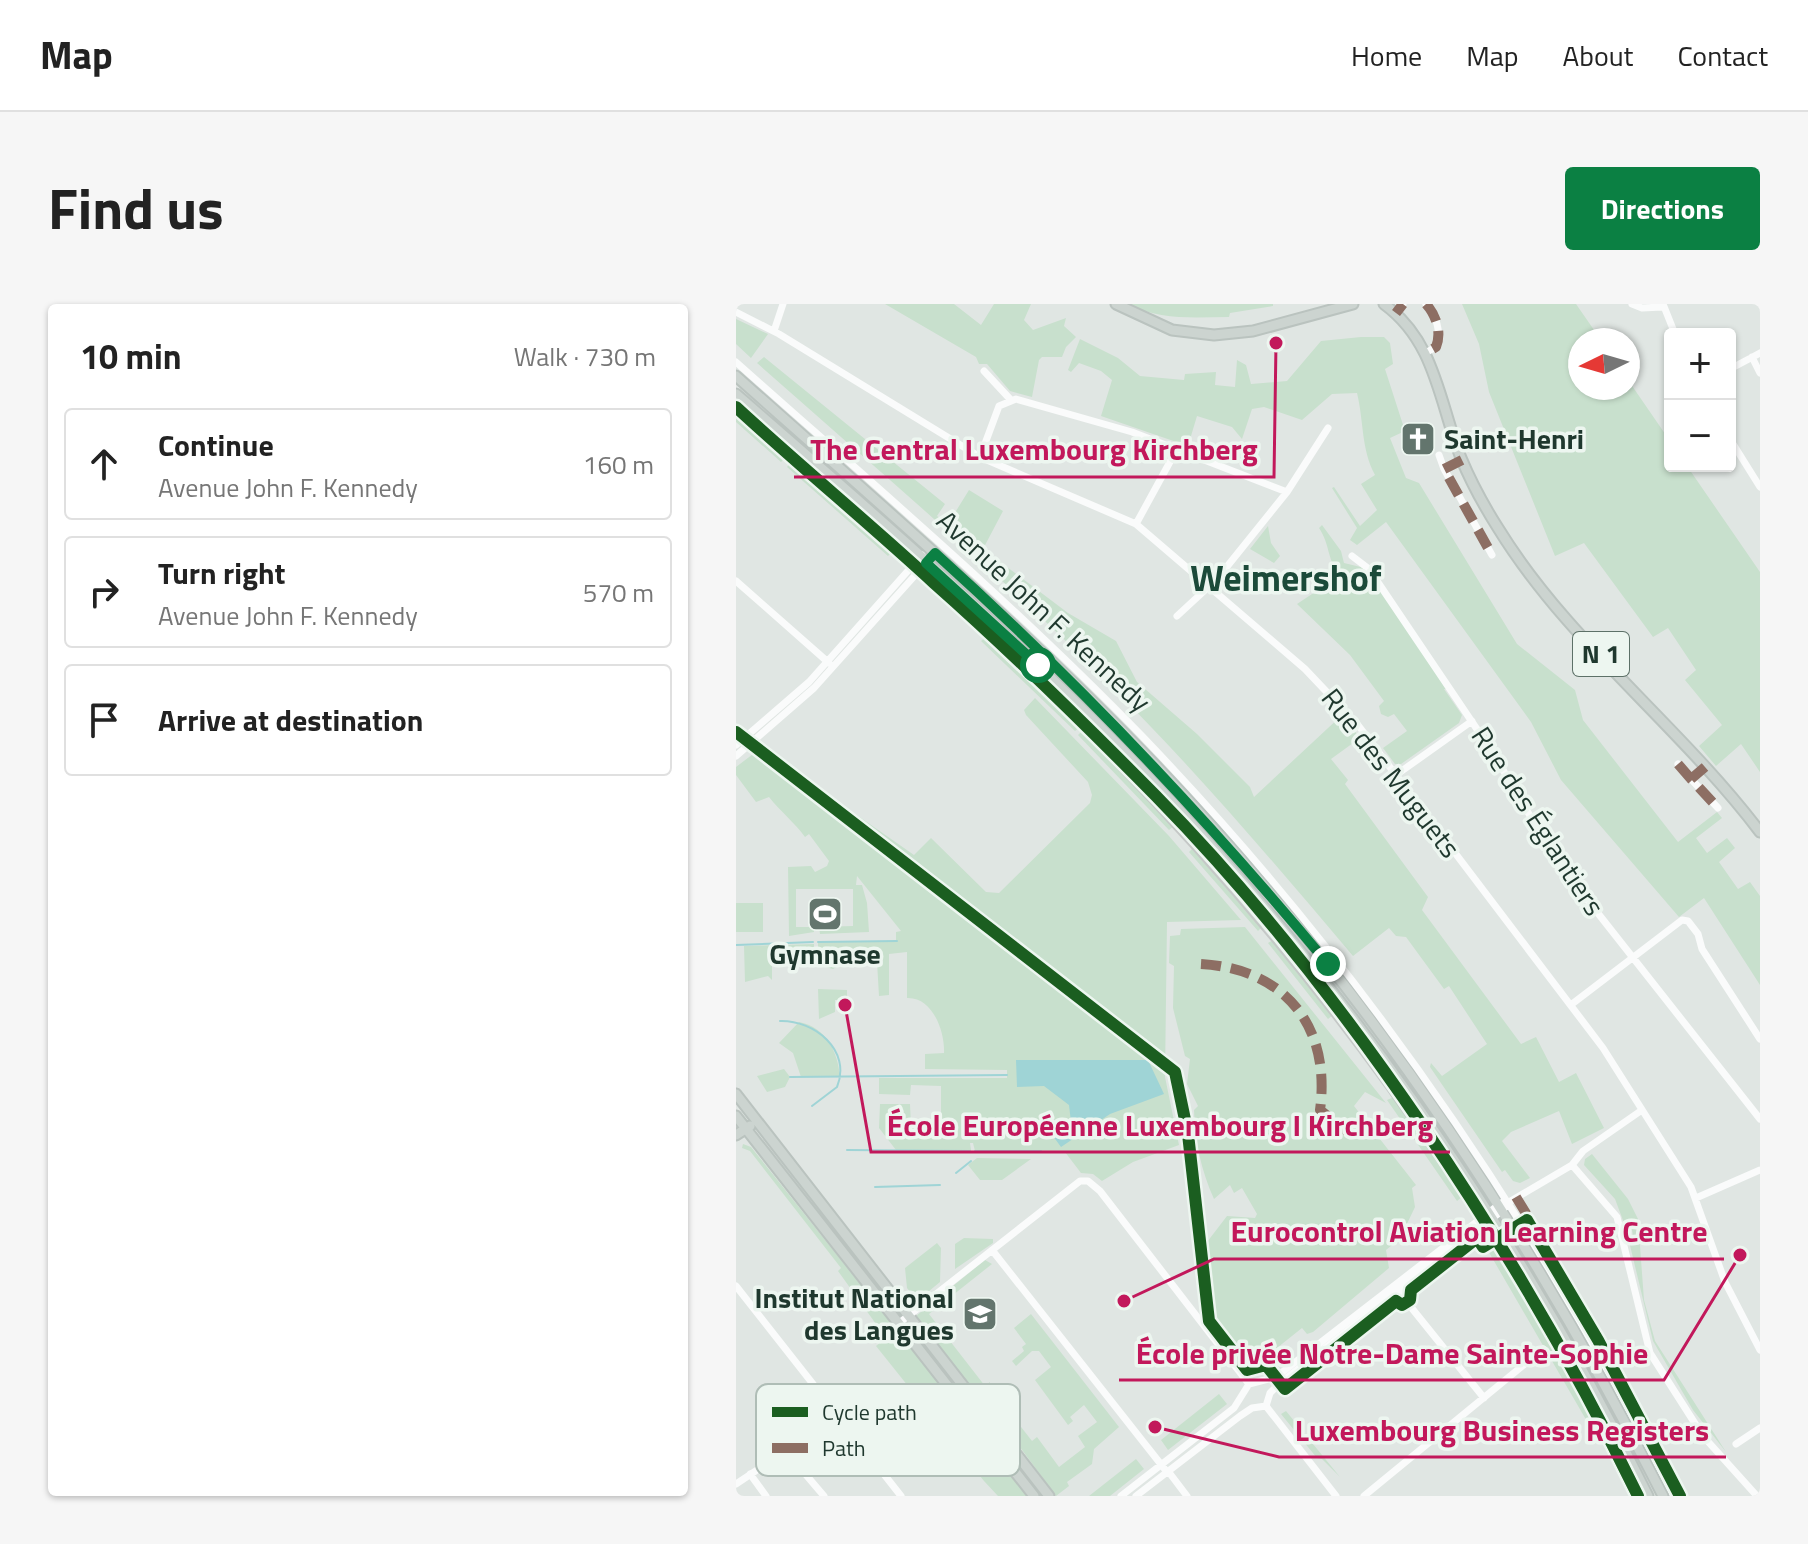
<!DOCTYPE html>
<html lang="en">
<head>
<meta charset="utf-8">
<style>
	:root { --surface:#fff; --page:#f6f6f6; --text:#222; --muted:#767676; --line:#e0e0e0; --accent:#0b8043 }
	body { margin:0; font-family:"Titillium Web",sans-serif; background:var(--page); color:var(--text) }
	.controls { position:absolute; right:24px; top:24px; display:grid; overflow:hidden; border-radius:8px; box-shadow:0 2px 6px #0004 }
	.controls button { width:72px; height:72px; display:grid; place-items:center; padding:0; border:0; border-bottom:2px solid var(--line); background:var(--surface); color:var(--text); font:40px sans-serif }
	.compass { position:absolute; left:832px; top:24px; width:72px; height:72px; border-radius:50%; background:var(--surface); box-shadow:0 2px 6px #0004; rotate:265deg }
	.stop { position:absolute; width:24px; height:24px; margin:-18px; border:6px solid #0b8043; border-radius:50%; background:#fff }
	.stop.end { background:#0b8043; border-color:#fff; box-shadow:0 2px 8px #0008 }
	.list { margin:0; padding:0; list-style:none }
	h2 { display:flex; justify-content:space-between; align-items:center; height:104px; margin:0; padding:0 32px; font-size:34px }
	h2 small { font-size:26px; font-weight:400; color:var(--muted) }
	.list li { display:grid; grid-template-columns:52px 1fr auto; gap:24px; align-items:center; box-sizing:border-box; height:112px; margin:0 16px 16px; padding:0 16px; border:2px solid var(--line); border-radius:8px }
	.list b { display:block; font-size:30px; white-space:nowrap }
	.list p { margin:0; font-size:26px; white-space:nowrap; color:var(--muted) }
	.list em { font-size:26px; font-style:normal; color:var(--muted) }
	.icon { flex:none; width:44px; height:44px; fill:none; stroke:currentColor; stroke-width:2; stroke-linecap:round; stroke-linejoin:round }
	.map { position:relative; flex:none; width:1024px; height:1192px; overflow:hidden; border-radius:8px }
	header { display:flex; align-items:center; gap:48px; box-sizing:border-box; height:112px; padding:0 40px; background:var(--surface); border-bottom:2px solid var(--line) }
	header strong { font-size:38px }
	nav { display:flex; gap:44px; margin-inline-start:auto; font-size:28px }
	.intro { display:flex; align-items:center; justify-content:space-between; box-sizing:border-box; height:192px; padding:0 48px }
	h1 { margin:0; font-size:56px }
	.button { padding:20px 36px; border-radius:8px; background:var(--accent); color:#fff; font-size:28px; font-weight:700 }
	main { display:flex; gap:48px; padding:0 48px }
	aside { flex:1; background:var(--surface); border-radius:8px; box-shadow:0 2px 6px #0004 }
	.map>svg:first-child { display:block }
	.green { fill:#c8e0cd }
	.water { fill:#9fd4d6 }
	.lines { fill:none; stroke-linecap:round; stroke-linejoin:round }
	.stream { stroke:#9fd4d6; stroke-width:2 }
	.major-casing { stroke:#bac3bf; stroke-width:13 }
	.minor { stroke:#fafbfb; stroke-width:7 }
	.major { stroke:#ccd4d0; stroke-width:9 }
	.tram { stroke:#c5c8c7; stroke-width:2 }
	.quiet { stroke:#8d6e63; stroke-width:10; stroke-dasharray:20 10; stroke-linecap:butt }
	.cycleway-casing { stroke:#edf6f0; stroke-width:17 }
	.cycleway { stroke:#1b5e20; stroke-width:12 }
	.route { stroke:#0b8043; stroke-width:10 }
	.labels { text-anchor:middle; stroke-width:7; stroke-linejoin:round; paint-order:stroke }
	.shield { fill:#edf6f0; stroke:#5d7168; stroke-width:2 }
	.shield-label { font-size:26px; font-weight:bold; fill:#1f382e }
	.poi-label { font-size:28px; font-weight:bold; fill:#1f382e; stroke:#edf6f0; text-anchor:start }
	.street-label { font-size:28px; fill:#1f382e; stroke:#edf6f0 }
	.district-label { font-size:36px; font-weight:bold; fill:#1b4a39; stroke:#edf6f0 }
	.key { fill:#edf6f0; stroke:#afbdb6; stroke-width:2 }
	.key-label { font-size:22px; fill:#1f382e }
	.leader { fill:none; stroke:#c2185b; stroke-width:3 }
	.callout-dot { fill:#c2185b; stroke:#edf6f0; stroke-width:3 }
	.callout-label { font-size:30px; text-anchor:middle; font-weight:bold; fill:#c2185b; stroke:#edf6f0; stroke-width:7; stroke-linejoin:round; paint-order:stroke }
</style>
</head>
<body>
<header>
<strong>Map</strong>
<nav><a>Home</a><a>Map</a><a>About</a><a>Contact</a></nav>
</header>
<div class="intro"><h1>Find us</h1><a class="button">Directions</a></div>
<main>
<aside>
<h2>10 min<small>Walk · 730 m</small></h2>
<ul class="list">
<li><svg class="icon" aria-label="ahead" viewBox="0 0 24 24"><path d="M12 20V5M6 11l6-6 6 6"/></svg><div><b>Continue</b><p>Avenue John F. Kennedy</p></div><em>160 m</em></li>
<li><svg class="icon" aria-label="right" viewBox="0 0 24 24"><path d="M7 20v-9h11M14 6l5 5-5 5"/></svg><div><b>Turn right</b><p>Avenue John F. Kennedy</p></div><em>570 m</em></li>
<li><svg class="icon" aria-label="arrive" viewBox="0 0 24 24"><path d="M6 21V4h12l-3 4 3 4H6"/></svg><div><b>Arrive at destination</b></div></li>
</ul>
</aside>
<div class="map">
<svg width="1024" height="1192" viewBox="0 0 1024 1192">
	<rect width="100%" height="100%" fill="#e0e6e3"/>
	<!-- green -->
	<path class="green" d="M149,0H218L245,21L258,0H295L288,16L297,26L330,14L328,22L340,33L330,43L326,53H306L303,56L296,93L274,87L251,60H243L240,53Z
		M393,0H537V2L494,9L493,13C460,13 423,17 393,0Z
		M726,0H840L865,36H844V84H892V76L934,137V162H951L1024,268V468L1005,440L980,462L963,442L986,421L949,376L960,366L932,324L917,333L848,239L819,252L753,88L743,40Z
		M0,15L32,30L15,54L0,40Z
		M625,33H648L654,39L657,60L649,65L669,127L654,134L670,174L683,179L781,340L839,386L847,416L942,538L981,508L986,514L960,534L971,549L991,534L999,544L983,558L1002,585L1014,578L1024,592V681L968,594L943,613L825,476L795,418L650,218L621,241L614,236L621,224L596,184L598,183L624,222L641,206L625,180L639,171C625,145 628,118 621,89L596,90L566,116L528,103L516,105L506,135L496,123L461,112L452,142L365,112L376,76L365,67L343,59L335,68L332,66L344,35L382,54L404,72L448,76L449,70L480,68L479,81L499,83L501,56L510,61L515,80L551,77L585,37Z
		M28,53L209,200L201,212L212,220L233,186L267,207L247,245L332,309L380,337L401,378L461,430L514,483L518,493L606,411L624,434L595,455L612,476L609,480L692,593L686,606L785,740L800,733L823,778L840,769L868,824L836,840L823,807L775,828L766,837L794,874L784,879L777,877L769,866L766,868L694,763L695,759L706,772L751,740L713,682L708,685L670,633L660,632L653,624L617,652C540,561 463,470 379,386C266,271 142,166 21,59Z
		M0,109L50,153L45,158L0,118Z
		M55,158L156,248L152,252L51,163Z
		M586,221L605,247L608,259L633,265L715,385H708L726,411L723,419L665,460H659L647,444L671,427L658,410L652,413L645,410L643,402L648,397L614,351L561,300L594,278L602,268C591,255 594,240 583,224Z
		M532,222L535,239L544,252L538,259L514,245Z
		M250,333L344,423L339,427L245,337Z
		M299,394L433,532L505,616L431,618L429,773L443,841L397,858L366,877L357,870L345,869L329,848L239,847L237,839H234L235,846H160L143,824L144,800H174L175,822H185L186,828H203V823L211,824L205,821V782L175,781L174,791L143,790V774H271V766L189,765V750L208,749C209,728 197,693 171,694V648L153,650V691L143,692L141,658L114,656L97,665L82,661V638L160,637V628L165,627L121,572L120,581H126L131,599L133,628L84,630L83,623L117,622V585H60V623H78V628L53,632L52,563L75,562L79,568L91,562L93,557L73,530L69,533C59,519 44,507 33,493L20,498L0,471V463L25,444L178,551L195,534L250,588L263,589L354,499L356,491L352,478L290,411L288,406Z
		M347,426L438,522L433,526L342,431Z
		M457,544L526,623L522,627L453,548Z
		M0,599H27V628H0Z
		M509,623L650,799L629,788L618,802L680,881L676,884L679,903L669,924L672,928L650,946L653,964L577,1028L571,1030L566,1024L521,1060L511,1049L516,1058L512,1061L477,1015L468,942L491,912L519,914L521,910L506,884L498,889L494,881L478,895C465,866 459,838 458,806L462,802L451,780L454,755L449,752L437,704L438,662L433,659L434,632L444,631L445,625Z
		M537,636L597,711L592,715L532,639Z
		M78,640V663H63L36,655V676L32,672L9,678L8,642Z
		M82,685L111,686V696H99V708L83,715Z
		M63,718C90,723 102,748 104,773H65L57,749L43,739Z
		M48,765L54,773L49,783L31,788L21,772Z
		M658,793L726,893L721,897L651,796Z
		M7,840L15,843L293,1192H262L248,1177L140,1042L150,1034L102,967L105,964L14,847L6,844Z
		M856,850L892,895L902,915L908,996L919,1037L990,1148L957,1106L917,1037L892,933L897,932L896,926L891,927L879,895L848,861L849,855Z
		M241,854L295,855L266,876H244L232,861Z
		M228,934L257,935V939L219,965V940Z
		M201,939L205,944L204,978L181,997L171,984L169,964Z
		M756,941L856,1114L861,1123L856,1126L751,945Z
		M249,956L256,960L193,1010L249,1082L254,1078V1085L240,1094L180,1012Z
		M295,1010L383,1123L358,1145L356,1160L331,1178L333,1182L320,1192L255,1104L265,1094H270L268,1101L296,1137L301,1133L323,1163L349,1143L342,1132L361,1118L348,1101L334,1113L337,1117L332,1121L299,1076L315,1063L303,1047H296L280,1062L276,1057L288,1047L286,1043L290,1040L278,1024Z
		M483,1090L491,1100L432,1146L425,1136Z
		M550,1107L604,1173L586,1155L581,1154L545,1110Z
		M400,1155L408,1165L374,1192H353Z"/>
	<!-- water -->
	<path class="water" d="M280,756H412L428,790L374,810L325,843L317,832L329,826L335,818L333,801L308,782L281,783Z"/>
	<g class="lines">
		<!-- stream -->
		<path class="stream" d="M82,638L161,637
			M0,641L77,638
			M44,717C78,716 116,746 101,783L76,802
			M54,773L271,771
			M111,846L234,847
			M239,847H305
			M220,869L235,857
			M139,883L204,881"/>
		<!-- major casing -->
		<g class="major-casing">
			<path id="major" d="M380,0L436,26L478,31L517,27L617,0
				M648,0C700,38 703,98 725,154C735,178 748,202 762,224C832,338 944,422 1024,528
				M0,72C158,213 319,350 461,506C649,711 802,944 927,1192
				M0,90C133,205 267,321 389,448C600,667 778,919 912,1192
				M0,790L313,1192
				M0,812L298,1192
				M0,831L14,822"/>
		</g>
		<!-- minor -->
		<path class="minor" d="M690,0C700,11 706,28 700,43L691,48
			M896,0L906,4L926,3
			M927,0L939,30
			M0,8L43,30L244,153L400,220L569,365L622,421L867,744L955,883L989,978L1024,1046
			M660,9L667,0
			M38,27L47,0
			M1016,53L1024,69
			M0,58C137,180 278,300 406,432C622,657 798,913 938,1192
			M994,65L1024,49
			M248,67L274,95
			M994,135L1024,183
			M703,151L708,165
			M244,153L263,102L280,95L396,128L551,188
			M726,156L708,165L756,251
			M400,220L441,145
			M616,252L633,265L757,449L820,556L1024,815
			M0,277L93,359
			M441,312L481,275L551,188L592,124
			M0,441L73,378L186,251
			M0,452L78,384L199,249
			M942,460L955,475
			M969,463L955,475L982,504
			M660,471L736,417
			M836,700L946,616L952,617L962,630L966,645L1024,735
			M836,861L881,913L914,1049L967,1132L1021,1192
			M960,894L1024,866
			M256,946L431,1168
			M0,982L165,1192
			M662,987L748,1094
			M162,1020L344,877H352L364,887L513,1080
			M513,1080L540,1073L765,899
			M530,1102L534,1089L544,1079L767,906L773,898L836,861L847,847L906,806
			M530,1102L600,1192
			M1000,1140L1024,1124
			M48,1145L88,1192
			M432,1167L451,1192
			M14,1170L30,1192
			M0,1180L63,1138L107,1142L121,1136
			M385,1192L498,1104L513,1080
			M400,1192L504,1112L516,1104L530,1102
			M628,1192L807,1045"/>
		<!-- major -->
		<use href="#major" class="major"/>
		<!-- tram -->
		<path class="tram" d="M0,111C115,213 232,314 341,423C565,646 757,907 895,1192"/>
		<!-- quiet -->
		<path class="quiet" d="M690,0C700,11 706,28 700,43L691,48
			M660,9L667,0
			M726,156L708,165L756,251
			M942,460L955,475
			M969,463L955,475L982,504
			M465,660C550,665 595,723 584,806L612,828
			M780,893L796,919"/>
		<!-- cycleway casing -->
		<g class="cycleway-casing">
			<path id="cycleway" d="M0,103C65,163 133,219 198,279C275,347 348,419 420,492C609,685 784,949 902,1192
				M0,428L439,768L452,830L473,1017L511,1066L530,1061L549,1085L660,997L666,1001L674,996L675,986L741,934L747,943L791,916L862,1036L944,1192"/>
		</g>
		<!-- cycleway -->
		<use href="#cycleway" class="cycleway"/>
	</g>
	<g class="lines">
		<!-- route -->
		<path class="route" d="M302,361L190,259L199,249C341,377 470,513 592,660"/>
	</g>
	<!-- icons -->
	<defs>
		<g id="church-square" transform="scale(1.8)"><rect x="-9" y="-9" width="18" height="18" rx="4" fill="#63756d" stroke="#edf6f0"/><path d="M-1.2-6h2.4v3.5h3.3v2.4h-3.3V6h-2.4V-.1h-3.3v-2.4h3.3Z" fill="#fff"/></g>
		<g id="stadium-square" transform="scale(1.8)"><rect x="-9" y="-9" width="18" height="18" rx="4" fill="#63756d" stroke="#edf6f0"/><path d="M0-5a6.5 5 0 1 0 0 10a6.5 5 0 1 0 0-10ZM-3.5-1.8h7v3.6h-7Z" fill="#fff"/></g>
		<g id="school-square" transform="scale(1.8)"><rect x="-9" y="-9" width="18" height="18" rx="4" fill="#63756d" stroke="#edf6f0"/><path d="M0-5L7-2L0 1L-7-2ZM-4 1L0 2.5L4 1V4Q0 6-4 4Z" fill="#fff"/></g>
	</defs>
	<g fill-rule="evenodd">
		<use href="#church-square" x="682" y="135"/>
		<use href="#stadium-square" x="89" y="610"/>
		<use href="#school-square" x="244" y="1010"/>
	</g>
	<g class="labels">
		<!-- shield labels -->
		<rect class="shield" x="837" y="328" width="56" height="44" rx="6"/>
		<g class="shield-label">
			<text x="865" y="359">N 1</text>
		</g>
		<!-- poi labels -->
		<g class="poi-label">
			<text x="708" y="145">Saint-Henri</text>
			<text x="89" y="660" text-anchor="middle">Gymnase</text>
			<text x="218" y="1004" text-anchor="end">Institut National<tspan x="218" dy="32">des Langues</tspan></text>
		</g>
		<!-- street labels -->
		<g class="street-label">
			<text transform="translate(308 307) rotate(43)" y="10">Avenue John F. Kennedy</text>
			<text transform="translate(655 469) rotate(52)" y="10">Rue des Muguets</text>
			<text transform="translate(802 517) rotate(57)" y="10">Rue des Églantiers</text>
		</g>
		<!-- district labels -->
		<g class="district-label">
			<text x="550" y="287">Weimershof</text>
		</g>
	</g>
	<!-- legend -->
	<rect x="20" y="1080" width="264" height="92" rx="12" class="key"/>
	<rect x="36" y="1103" width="36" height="10" fill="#1b5e20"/>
	<rect x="36" y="1139" width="36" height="10" fill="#8d6e63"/>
	<g class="key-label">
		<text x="86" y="1116">Cycle path</text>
		<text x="86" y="1152">Path</text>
	</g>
	<!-- callouts -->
	<path class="leader" d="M540 39L538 173H58M109 701L135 848H714M388 997L478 955H988M1004 951L928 1076H383M419 1123L543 1153H990"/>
	<g class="callout-dot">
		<circle cx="540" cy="39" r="8"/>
		<circle cx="109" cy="701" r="8"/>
		<circle cx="388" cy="997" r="8"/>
		<circle cx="1004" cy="951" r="8"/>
		<circle cx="419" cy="1123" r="8"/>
	</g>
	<g class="callout-label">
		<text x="298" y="156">The Central Luxembourg Kirchberg</text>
		<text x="424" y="832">École Européenne Luxembourg I Kirchberg</text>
		<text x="733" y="938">Eurocontrol Aviation Learning Centre</text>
		<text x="656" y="1060">École privée Notre-Dame Sainte-Sophie</text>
		<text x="766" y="1137">Luxembourg Business Registers</text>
	</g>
</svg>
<div class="controls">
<button>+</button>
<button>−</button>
</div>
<svg class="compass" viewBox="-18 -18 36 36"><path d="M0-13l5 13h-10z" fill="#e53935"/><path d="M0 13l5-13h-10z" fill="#767676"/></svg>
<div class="stop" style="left:302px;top:361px"></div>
<div class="stop end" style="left:592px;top:660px"></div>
</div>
</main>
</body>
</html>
